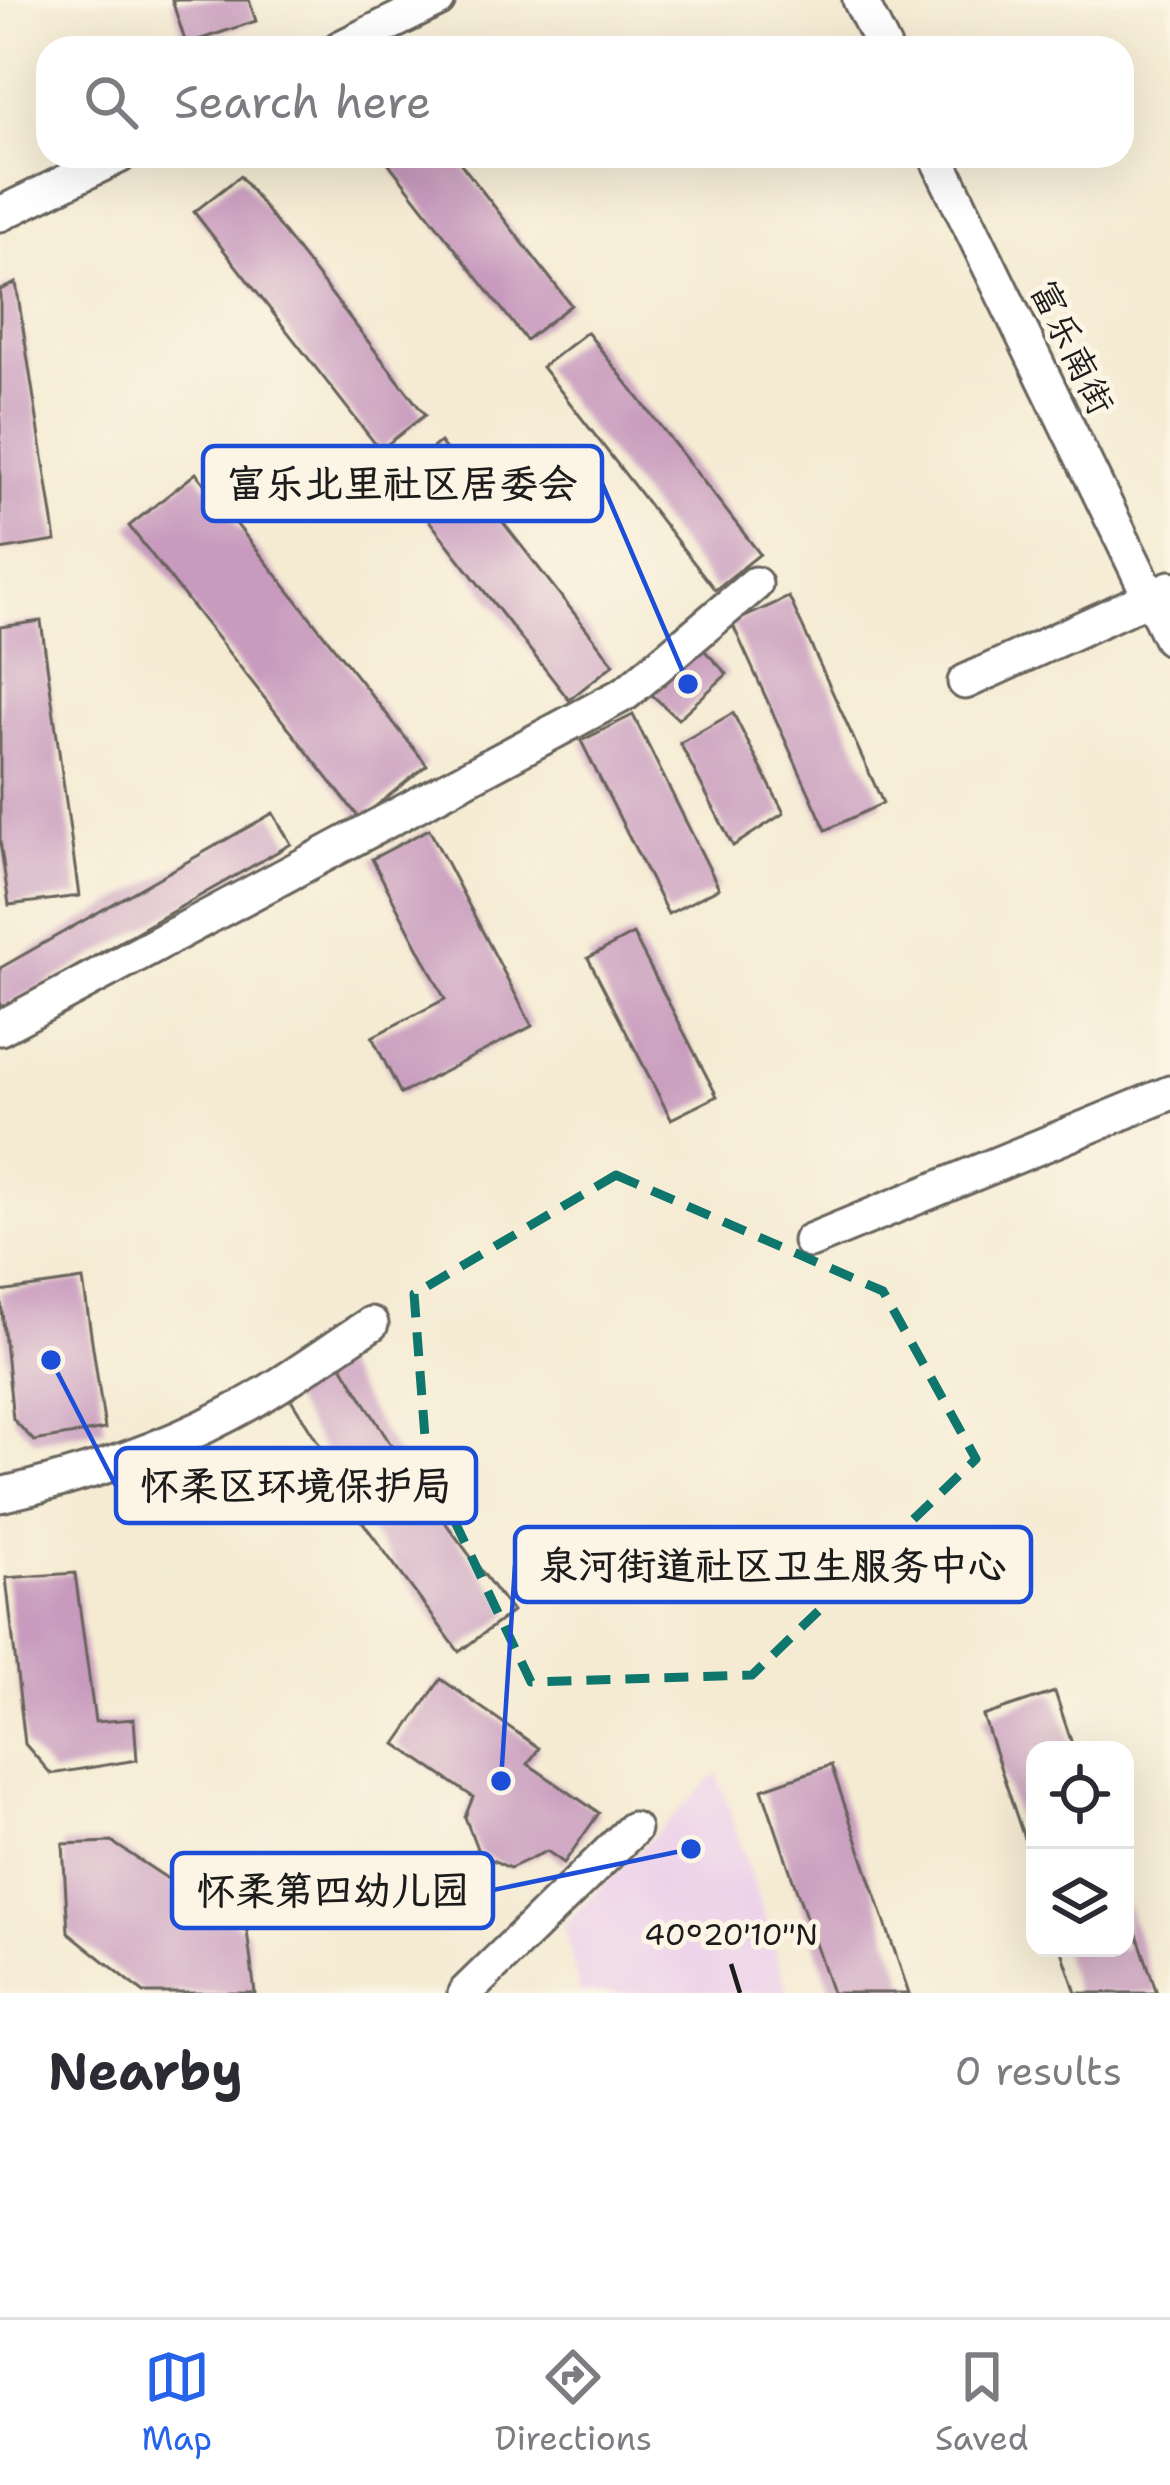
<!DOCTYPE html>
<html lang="en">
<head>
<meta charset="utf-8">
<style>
	:root { --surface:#fff; --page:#f2f2f3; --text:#2b2b33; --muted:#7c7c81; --line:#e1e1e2; --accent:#2563eb }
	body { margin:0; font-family:"Shantell Sans","LXGW WenKai TC",sans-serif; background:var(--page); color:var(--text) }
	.controls { position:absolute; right:36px; bottom:36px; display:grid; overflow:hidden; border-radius:24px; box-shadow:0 12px 48px #0002 }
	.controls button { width:108px; height:108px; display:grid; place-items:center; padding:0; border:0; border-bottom:3px solid var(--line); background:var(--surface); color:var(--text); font:60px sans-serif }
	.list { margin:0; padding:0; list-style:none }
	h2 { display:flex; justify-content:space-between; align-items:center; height:156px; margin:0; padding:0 48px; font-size:51px }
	h2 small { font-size:39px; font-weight:400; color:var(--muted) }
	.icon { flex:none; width:66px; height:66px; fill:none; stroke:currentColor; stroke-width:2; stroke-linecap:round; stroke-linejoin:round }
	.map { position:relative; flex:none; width:1170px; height:1993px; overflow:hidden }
	.search { position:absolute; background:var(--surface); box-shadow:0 12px 48px #0002; left:36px; right:36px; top:36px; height:132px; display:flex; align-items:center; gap:30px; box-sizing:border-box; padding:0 42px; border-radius:36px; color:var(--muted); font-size:45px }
	.sheet { height:324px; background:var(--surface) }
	nav { display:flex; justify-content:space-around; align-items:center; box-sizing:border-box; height:168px; border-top:3px solid var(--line); background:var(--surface); font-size:33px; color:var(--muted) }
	nav a { display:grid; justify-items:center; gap:6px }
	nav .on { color:var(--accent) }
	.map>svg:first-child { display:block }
	.built { fill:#ecd1ea }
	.building { fill:#c89bbe }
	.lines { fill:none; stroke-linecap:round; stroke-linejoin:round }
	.minor-casing { stroke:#68645c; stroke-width:39 }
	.minor { stroke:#fff; stroke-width:33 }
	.marked { fill:none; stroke:#0f766e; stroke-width:9; stroke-dasharray:24 15; stroke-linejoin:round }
	.ticks { fill:none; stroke:#1c1c1c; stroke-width:4.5 }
	.labels { text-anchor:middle; stroke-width:10; stroke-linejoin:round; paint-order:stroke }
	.street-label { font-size:36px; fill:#1c1c1c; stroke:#fcf5e5 }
	.ticks-label { font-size:30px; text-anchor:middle; fill:#1c1c1c; stroke:#fcf5e5; stroke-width:10; stroke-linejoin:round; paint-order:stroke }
	.leader { fill:none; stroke:#1d4ed8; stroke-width:4.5 }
	.callout-dot { fill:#1d4ed8; stroke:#fcf5e5; stroke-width:4.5 }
	.callout { fill:#fcf5e5; stroke:#1d4ed8; stroke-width:4.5 }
	.callout-label { font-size:39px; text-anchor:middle; font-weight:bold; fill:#1c1c1c }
</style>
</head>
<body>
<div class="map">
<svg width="1170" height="1993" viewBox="0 0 1170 1993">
	<rect width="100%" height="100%" fill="#fcf5e5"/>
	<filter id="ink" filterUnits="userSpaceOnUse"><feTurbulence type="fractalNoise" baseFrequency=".00833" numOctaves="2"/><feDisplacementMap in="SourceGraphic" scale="24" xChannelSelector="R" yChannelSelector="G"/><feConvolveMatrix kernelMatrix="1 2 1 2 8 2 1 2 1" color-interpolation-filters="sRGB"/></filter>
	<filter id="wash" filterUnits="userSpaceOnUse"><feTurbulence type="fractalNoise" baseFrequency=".004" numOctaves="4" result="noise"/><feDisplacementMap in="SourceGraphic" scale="48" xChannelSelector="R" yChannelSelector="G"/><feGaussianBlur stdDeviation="2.7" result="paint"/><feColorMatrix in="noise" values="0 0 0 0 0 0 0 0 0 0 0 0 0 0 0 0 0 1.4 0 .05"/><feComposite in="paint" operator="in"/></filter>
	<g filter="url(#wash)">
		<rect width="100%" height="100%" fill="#f5ebd3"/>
		<!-- built -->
		<path class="built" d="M717,1773L789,1993H580L563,1925Z"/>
		<g id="blocks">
			<!-- building -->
			<path class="building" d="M172,0H249L256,21L186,44Z
				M383,156H455L571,305L526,340Z
				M240,176L425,415L380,450L194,212Z
				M16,283L56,541L0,550V290Z
				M587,332L760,554L715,590L542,367Z
				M440,442L614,664L569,700L396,478Z
				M196,473L427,765L360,819L129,526Z
				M789,597L883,803L826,830L732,623Z
				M41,621L79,896L9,905L0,841V627Z
				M700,646L727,674L678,719L651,694Z
				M733,713L784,813L733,846L680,743Z
				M633,715L719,888L668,914L581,741Z
				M273,813L291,844L0,1010V968Z
				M429,829L532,1026L401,1094L372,1037L445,999L372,859Z
				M633,934L717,1096L671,1119L588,958Z
				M83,1280L105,1429L34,1441L13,1419L0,1292Z
				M339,1361L401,1461L350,1493L287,1393Z
				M406,1470L512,1612L459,1652L353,1509Z
				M75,1573L95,1722L134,1719L137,1760L51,1774L25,1744L6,1578Z
				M441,1679L539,1748L528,1764L599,1813L564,1863L547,1851L510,1868L479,1854L465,1817L473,1797L396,1744Z
				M1055,1692L1074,1750H1035L1034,1868L983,1716Z
				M831,1765L909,1993H832L762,1789Z
				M112,1842L247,1931L255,1993H144L68,1932L63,1844Z
				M1126,1902L1157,1993H1076L1061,1948H1125Z"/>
		</g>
	</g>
	<g filter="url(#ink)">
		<use href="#blocks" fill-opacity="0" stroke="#68645c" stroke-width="3"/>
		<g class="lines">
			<!-- minor casing -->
			<g class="minor-casing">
				<path id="minor" d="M860,0L884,48
					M340,48L438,0
					M936,156L1170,638
					M0,214L119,156
					M965,682L1170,588
					M0,1028L626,693L755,584
					M810,1241L1170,1093
					M0,1495C80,1477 156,1453 229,1414C278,1389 324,1354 371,1324
					M465,1993L633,1829"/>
			</g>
			<!-- minor -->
			<use href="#minor" class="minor"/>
		</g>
	</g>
	<!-- marked area -->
	<path class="marked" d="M616,1175L883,1291L976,1459L752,1675L531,1682L427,1463L414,1294Z"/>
	<!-- ticks -->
	<path class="ticks" d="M731,1964L740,1993"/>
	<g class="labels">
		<!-- street labels -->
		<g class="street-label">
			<text transform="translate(1073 347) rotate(64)" y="13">富乐南街</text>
		</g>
	</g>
	<g class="ticks-label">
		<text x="731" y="1945">40°20'10"N</text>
	</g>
	<!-- callouts -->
	<path class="leader" d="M688 684L602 483M51 1360L116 1486M501 1781L515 1565M691 1849L493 1890"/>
	<g class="callout-dot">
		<circle cx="688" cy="684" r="12"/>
		<circle cx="51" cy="1360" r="12"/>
		<circle cx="501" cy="1781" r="12"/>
		<circle cx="691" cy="1849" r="12"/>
	</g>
	<g class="callout">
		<rect x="203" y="446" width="399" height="75" rx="12"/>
		<rect x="116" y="1448" width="360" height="75" rx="12"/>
		<rect x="515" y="1527" width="516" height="75" rx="12"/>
		<rect x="172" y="1853" width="321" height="75" rx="12"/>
	</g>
	<g class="callout-label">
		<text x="402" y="497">富乐北里社区居委会</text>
		<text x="296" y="1499">怀柔区环境保护局</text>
		<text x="773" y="1579">泉河街道社区卫生服务中心</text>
		<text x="333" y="1904">怀柔第四幼儿园</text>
	</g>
</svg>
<div class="controls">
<button><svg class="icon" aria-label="locate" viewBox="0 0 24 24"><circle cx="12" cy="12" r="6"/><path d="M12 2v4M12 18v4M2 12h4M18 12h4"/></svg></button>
<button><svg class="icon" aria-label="layers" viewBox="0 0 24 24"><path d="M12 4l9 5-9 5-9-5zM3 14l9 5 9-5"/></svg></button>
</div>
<div class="search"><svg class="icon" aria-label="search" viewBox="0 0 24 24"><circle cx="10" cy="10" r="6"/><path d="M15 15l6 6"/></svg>Search here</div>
</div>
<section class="sheet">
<h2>Nearby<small>0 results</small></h2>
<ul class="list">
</ul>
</section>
<nav>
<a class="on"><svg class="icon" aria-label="map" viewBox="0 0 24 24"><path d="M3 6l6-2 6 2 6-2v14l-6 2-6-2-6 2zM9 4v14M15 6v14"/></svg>Map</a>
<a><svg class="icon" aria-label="directions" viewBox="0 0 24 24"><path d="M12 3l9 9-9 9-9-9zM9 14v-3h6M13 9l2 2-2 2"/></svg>Directions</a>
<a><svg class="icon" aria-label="saved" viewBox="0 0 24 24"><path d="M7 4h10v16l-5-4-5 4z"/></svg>Saved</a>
</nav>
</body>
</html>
